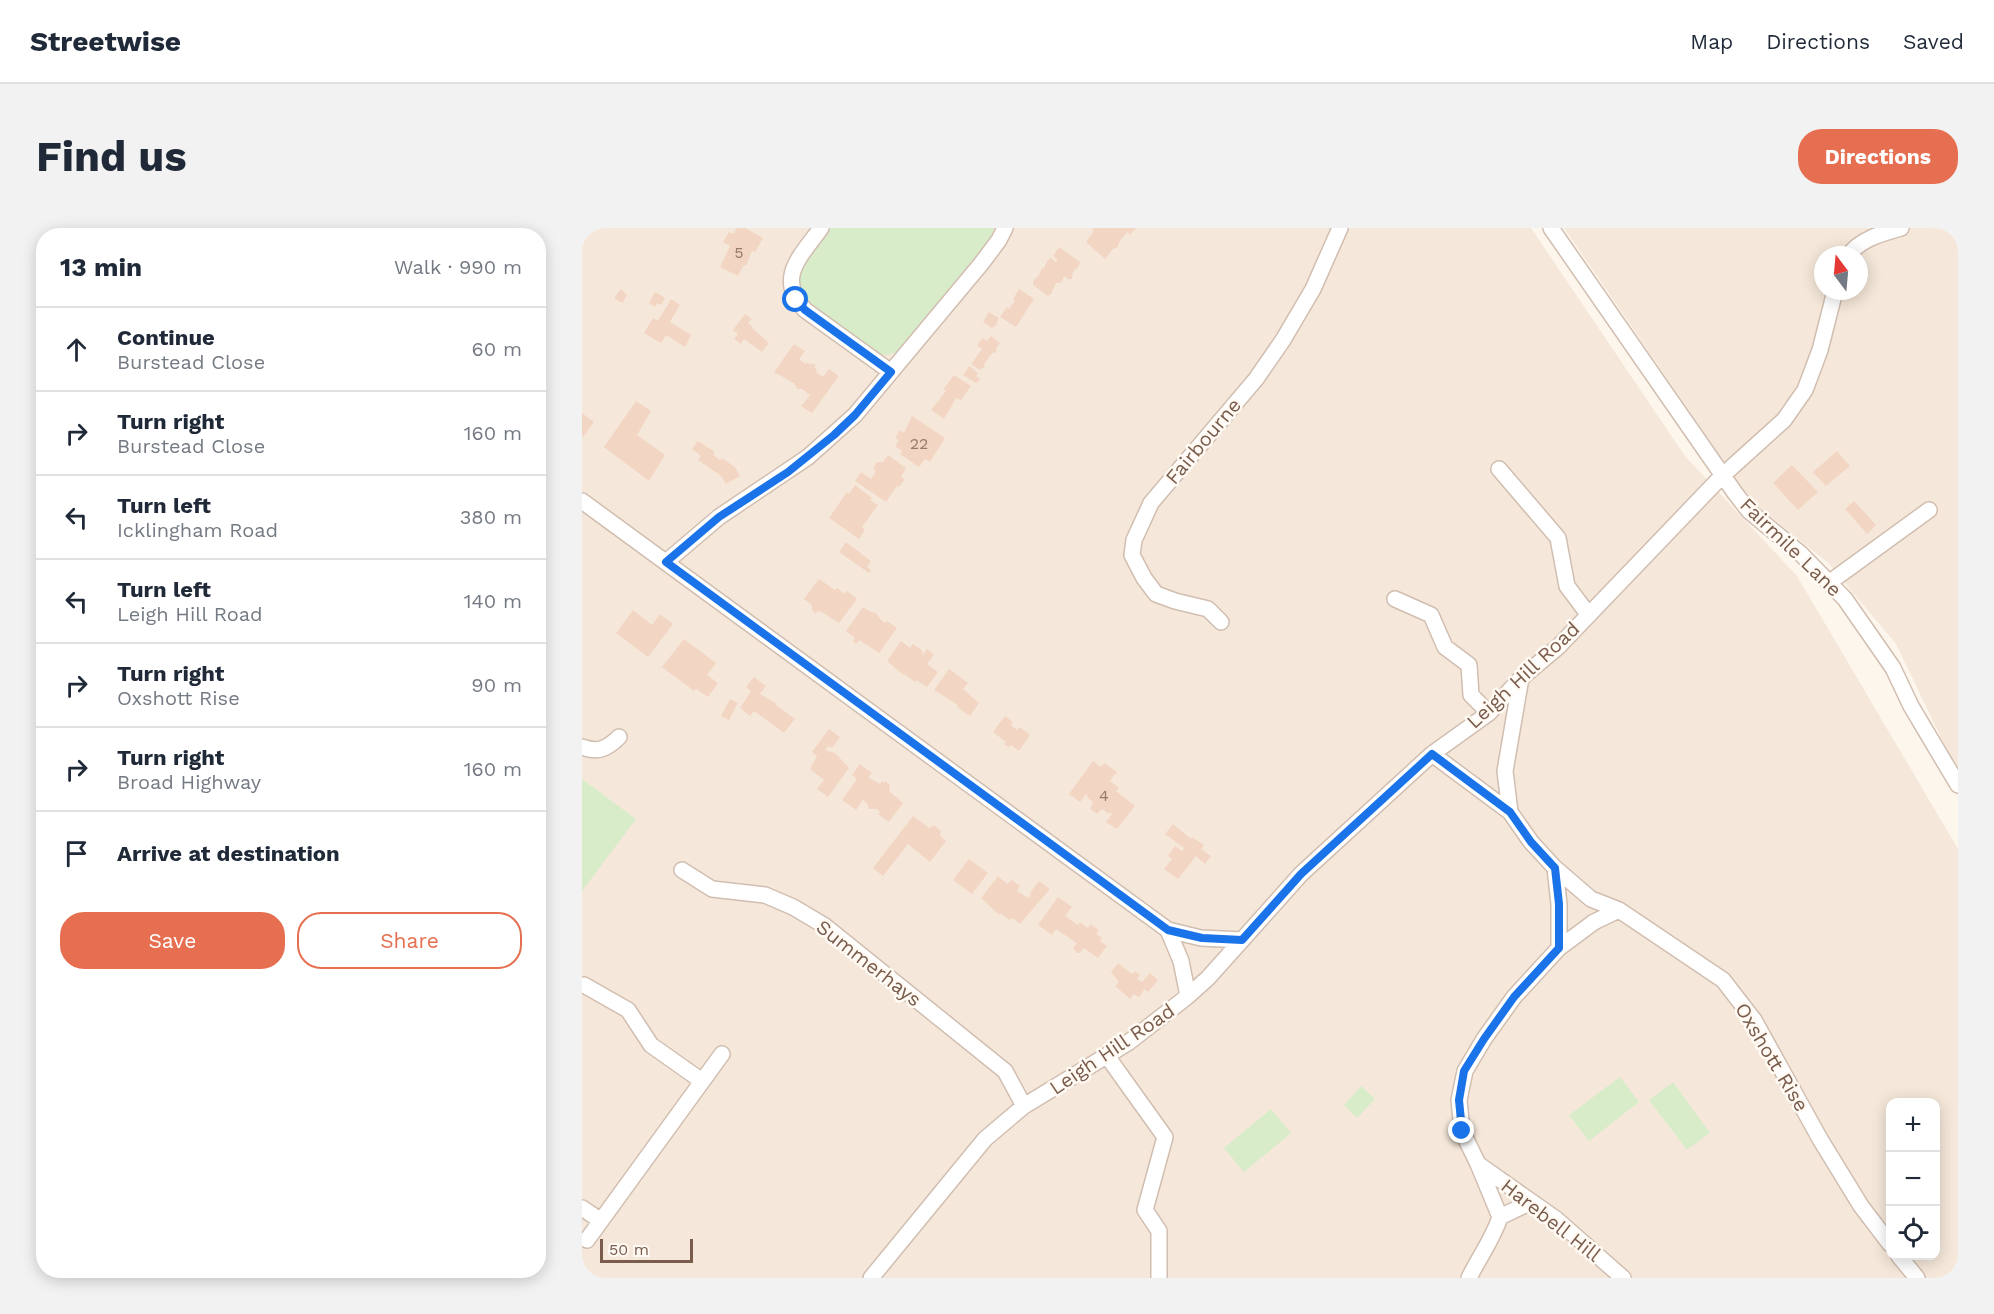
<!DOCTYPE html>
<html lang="en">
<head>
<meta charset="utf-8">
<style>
	:root { --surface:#fff; --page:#f2f2f3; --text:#1f2937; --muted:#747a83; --line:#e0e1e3; --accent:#e76f51 }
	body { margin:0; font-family:"Work Sans",sans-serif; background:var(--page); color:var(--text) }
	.controls { position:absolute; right:18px; bottom:18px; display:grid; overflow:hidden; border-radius:12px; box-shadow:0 3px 15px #0003 }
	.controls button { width:54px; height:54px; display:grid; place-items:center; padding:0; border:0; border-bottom:2px solid var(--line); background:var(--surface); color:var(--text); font:30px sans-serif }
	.compass { position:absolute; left:1232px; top:18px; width:54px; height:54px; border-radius:50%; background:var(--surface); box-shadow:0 3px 15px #0003; rotate:344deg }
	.scale { position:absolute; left:18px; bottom:15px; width:93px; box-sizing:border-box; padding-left:6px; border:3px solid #7a5c4d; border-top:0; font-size:16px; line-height:21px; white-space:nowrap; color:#7a5c4d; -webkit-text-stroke:4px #fffaf3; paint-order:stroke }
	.stop { position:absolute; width:18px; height:18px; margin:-14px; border:4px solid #1a73e8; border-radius:50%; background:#fff }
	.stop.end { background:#1a73e8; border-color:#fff; box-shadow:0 2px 6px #0008 }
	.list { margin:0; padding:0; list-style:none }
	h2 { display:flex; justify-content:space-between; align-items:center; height:78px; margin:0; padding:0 24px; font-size:26px }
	h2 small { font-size:20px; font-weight:400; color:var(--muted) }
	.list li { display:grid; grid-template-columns:39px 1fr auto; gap:18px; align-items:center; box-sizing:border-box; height:84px; padding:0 24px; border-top:2px solid var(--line) }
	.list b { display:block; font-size:22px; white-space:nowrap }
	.list p { margin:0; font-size:20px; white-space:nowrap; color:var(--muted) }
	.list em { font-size:20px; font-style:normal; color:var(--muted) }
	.actions { display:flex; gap:12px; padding:18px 24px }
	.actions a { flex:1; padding:14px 0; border:2px solid var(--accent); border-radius:24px; text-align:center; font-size:21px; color:var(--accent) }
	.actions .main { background:var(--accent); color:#fff }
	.icon { flex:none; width:33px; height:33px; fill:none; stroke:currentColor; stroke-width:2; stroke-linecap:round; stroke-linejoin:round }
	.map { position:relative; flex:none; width:1376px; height:1050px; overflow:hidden; border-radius:24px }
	header { display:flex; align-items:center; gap:36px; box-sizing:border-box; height:84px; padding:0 30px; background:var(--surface); border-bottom:2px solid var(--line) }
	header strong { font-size:28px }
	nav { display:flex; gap:33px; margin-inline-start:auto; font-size:21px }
	.intro { display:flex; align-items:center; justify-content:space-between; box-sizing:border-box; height:144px; padding:0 36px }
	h1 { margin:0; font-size:42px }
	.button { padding:15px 27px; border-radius:24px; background:var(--accent); color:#fff; font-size:21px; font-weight:700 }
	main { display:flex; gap:36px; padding:0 36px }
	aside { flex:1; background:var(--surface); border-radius:24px; box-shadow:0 3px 15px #0003 }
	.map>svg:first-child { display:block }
	.residential { fill:#f5e8da; fill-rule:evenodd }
	.green { fill:#d8ecc9 }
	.building { fill:#f3d5c3 }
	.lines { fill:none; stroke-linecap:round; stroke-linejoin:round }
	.minor-casing { stroke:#d1beb0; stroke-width:18 }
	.minor { stroke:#fff; stroke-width:15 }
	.route { stroke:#1a73e8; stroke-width:8 }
	.labels { text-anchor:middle; stroke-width:5; stroke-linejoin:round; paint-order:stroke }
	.number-label { font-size:16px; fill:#987a6a }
	.street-label { font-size:20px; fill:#7a5c4d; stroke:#fffaf3 }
</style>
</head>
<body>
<header>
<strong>Streetwise</strong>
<nav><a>Map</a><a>Directions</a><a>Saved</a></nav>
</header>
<div class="intro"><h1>Find us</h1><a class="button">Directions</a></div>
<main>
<aside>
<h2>13 min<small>Walk · 990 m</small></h2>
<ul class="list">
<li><svg class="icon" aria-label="ahead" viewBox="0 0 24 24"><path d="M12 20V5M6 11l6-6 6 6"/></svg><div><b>Continue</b><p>Burstead Close</p></div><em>60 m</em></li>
<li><svg class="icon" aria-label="right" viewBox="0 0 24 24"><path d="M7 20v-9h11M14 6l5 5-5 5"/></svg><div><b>Turn right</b><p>Burstead Close</p></div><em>160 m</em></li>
<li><svg class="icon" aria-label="left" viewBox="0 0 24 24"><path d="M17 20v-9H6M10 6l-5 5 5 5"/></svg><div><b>Turn left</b><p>Icklingham Road</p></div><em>380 m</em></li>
<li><svg class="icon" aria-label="left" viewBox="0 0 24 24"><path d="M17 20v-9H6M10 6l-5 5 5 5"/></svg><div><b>Turn left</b><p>Leigh Hill Road</p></div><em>140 m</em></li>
<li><svg class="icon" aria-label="right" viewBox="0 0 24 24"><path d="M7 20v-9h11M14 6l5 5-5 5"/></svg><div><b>Turn right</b><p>Oxshott Rise</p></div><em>90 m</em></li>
<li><svg class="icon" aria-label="right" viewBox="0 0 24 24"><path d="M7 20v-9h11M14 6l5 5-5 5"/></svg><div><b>Turn right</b><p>Broad Highway</p></div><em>160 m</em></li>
<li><svg class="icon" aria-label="arrive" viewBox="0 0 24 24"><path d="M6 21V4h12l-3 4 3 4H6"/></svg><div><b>Arrive at destination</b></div></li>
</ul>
<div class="actions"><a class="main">Save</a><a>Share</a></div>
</aside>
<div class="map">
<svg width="1376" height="1050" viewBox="0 0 1376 1050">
	<rect width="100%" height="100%" fill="#fdf6ec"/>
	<!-- residential -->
	<path class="residential" d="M0,0H949L1103,228L1215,348L1376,621V1050H0ZM1308,874H1354V1028H1308Z
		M982,0H1376V545L1314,416L1245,334L1169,273ZM1241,27H1277V63H1241Z"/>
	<!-- green -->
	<path class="green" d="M245,0H412L407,16L322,122L306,127L296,126L225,78L215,61L218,40Z
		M0,551L54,591L0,663Z
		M1038,849L1057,874L1007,913L987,887Z
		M1091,854L1128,905L1105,922L1067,872Z
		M779,858L793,871L775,890L762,877Z
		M689,881L709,905L662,944L642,920Z"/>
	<!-- building -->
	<path class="building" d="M155,0H163L181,10L173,24L170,23L164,38L162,37L156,48L138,39L148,18L141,14L147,4L151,6Z
		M510,0H554L548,7L545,4L537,14L536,19L531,21L523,31L504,14L512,3Z
		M477,19L498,34L497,38L491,44L490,51H486L482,48L479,55H474L469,66L466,68L451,57V53L457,47L460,40H462L466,32L469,30L474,34L476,32L471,28Z
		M39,61L45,67L40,75L32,70Z
		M437,61L452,71L434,99L418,89L425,79L427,81L433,72L431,71Z
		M73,64L83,70L79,77L75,75L73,79L67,75Z
		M89,71L98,77L88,94L109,107L103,119L84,107L79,115L62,105L71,90L76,93Z
		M407,84L417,90L414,95L416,96L410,100L401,94Z
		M163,86L170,91L166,95L171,99L170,100L187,115L180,124L162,111L159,116L152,111L156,106L151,102Z
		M409,108L418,115L414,120L415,122L412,126L411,124L402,136L403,138L398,142L389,136L400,121L395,117L401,110L405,113Z
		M212,116L223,123L217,131L224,136L225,134L229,137L230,135L234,137L232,139L235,142L234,144L241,149L247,141L257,148L230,185L219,178L228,167L220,161H215L212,155L192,144Z
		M387,138L396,145L394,148L398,151L394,155L381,147Z
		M372,147L389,158L379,172L374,170L362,191L349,182L364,163L361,162Z
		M54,173L69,183L55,207L83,227L67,253L22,219Z
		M0,185L12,194L1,209L0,208Z
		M330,188L363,210L348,234L343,231L337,239L318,226L320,223L313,218L317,212L313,210L318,202L322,205Z
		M116,213L133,224L131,227L138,232L140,230L153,239L158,248L144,256L139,248L116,232L119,228L110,221Z
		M1255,223L1268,238L1244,258L1231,244Z
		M306,227L324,240L319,249L323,251L317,259L315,258L304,274L273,253L279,244L289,251L293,245L292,239L295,234H301Z
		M1210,237L1236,264L1216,282L1191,255Z
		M273,257L290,270L288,272L296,277L280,299L283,302L277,311L247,290L265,264L267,266Z
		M1272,273L1294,297L1285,306L1263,281Z
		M264,314L289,333L285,339L289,342L287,345L257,324Z
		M237,351L253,362L255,360L263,366L265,363L275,371L257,395L238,383L233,385L230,382V377L222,371Z
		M281,379L289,384L294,385L297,390L303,395L305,393L315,400L297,425L277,412L274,416L271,413L273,410L264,403Z
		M51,382L70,397L78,386L91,396L66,429L34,405Z
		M102,411L134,435L125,447L136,455L126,469L114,461L112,463L80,439Z
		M319,413L328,420L331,416L341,423L340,428L345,421L352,427L345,436L356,444L345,459L334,452L333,454L322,446L321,447L305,433Z
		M367,441L386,455L381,461L397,475L388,488L375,479L376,477L352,462Z
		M172,449L184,458L178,466L195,476L194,477L213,491L202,505L172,483L168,488L158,480L169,463L164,459Z
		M148,471L156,475L147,492L139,488Z
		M423,488L431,494L429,497L435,502L438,499L448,507L437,523L429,517L427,519L422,516L424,514L411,504Z
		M247,501L258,509L250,520L247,518L243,522L253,525L267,540L246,569L235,561L242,552L228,541L235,528L230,524Z
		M511,533L519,539L522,535L535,544L528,553L537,560L534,563L553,578L535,601L524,594L530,586L528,584L527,586L520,581L515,586L508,581L511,574L505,569L506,568L504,566L498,574L487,566Z
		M278,536L290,545L286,549L298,556L300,553L302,555L303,553L308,557L307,563L321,575L307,594L296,586L298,584L294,581H287L285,575L281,572L274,582L260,572L275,551L270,547Z
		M331,588L347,600L352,597L359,603L358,608L364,613L348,634L326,616L301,648L291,640Z
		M591,596L609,611L610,609L622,617L619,621L629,628L623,636L614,628L596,651L582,641L590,631L586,628L593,618L600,623L602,620L583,606Z
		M387,631L406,645L390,666L371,652Z
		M416,648L425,656L430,652L438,658L435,663L446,670L449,667L448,665L457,653L468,661L438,696L430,690L428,692L418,685L417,687L399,670Z
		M476,669L490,679L483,688L496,697L498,694L506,700L508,696L517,702L514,706L520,710L518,713L525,718L516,730L502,720L498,725H495L491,720L495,715L474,701L470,707L456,697Z
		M536,735L550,746L553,743L558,747L555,751L560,754L568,745L576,752L566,764L562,761L559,767L556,769L552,766L548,771L533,758L537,754L529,744Z"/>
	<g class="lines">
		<!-- minor casing -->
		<g class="minor-casing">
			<path id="minor" d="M239,0C219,28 193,50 223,82L309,144
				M969,0L1153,265L1167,283L1219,326L1263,371L1311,440L1329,478L1376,557
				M1267,27C1278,11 1301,5 1319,0
				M917,241L976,310L985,358L1006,386
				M0,273L586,702L619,710L660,712
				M84,334L137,289L226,229L273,187L399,36L417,12L423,0
				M1248,354L1347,282
				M813,371L849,387L863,419L887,437L889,467L907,485
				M639,394L626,381L593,373L574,366L562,350L550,327L552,312L569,275L674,151L701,112L731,61L758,0
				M939,450L923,543L928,584L949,614L973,640L1009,671L1037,682L1141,752L1172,792L1238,911L1279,978L1308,1016
				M0,519C16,525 25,521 37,509
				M850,526L928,584
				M973,640L977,676V720
				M100,642L130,661L183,667L211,679L243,698L423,843L442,878
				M586,702L599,733L606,768
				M2,757L46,782L69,817L120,853
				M525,828L583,909L563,982L577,1003V1050
				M896,936L974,991L1041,1050
				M0,980L19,993
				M918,989L949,974
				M5,1012L140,826
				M1317,1028L1335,1050
				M289,1050L403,911L442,878L547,814L606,768L626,750L719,646L850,526L907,485L939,450L976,419L1140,248L1202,192L1223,162L1238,122L1253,63
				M887,1050C897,1029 911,1011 918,989L896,936L880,903L877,872L883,843L902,811L932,769L977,720L1012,694L1037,682"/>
		</g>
		<!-- minor -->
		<use href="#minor" class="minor"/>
	</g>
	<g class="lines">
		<!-- route -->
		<path class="route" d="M214,72L223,82L309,144L273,187L252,207L206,244L137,289L84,334L586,702L620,710L660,712L719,646L850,526L928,584L949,614L973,640L977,676V720L932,769L902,811L882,843L877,872L880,903"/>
	</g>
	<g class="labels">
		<!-- number labels -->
		<g class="number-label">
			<text x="157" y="30">5</text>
			<text x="337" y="221">22</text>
			<text x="522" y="573">4</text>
		</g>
		<!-- street labels -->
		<g class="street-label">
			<text transform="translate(621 213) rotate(-50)" y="7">Fairbourne</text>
			<text transform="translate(1209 319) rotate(44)" y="7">Fairmile Lane</text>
			<text transform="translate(941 447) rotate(-43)" y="7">Leigh Hill Road</text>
			<text transform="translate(287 735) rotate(38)" y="7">Summerhays</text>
			<text transform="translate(530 821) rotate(-34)" y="7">Leigh Hill Road</text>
			<text transform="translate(1190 829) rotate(59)" y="7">Oxshott Rise</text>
			<text transform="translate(969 992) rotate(38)" y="7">Harebell Hill</text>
		</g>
	</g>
</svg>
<div class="controls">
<button>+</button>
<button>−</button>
<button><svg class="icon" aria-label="locate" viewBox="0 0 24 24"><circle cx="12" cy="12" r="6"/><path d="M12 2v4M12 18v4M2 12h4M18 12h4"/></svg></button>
</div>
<svg class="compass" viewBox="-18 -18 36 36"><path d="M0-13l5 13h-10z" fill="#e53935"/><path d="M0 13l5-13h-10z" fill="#747a83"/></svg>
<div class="scale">50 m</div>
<div class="stop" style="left:214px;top:72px"></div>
<div class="stop end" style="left:880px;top:903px"></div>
</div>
</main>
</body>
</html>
